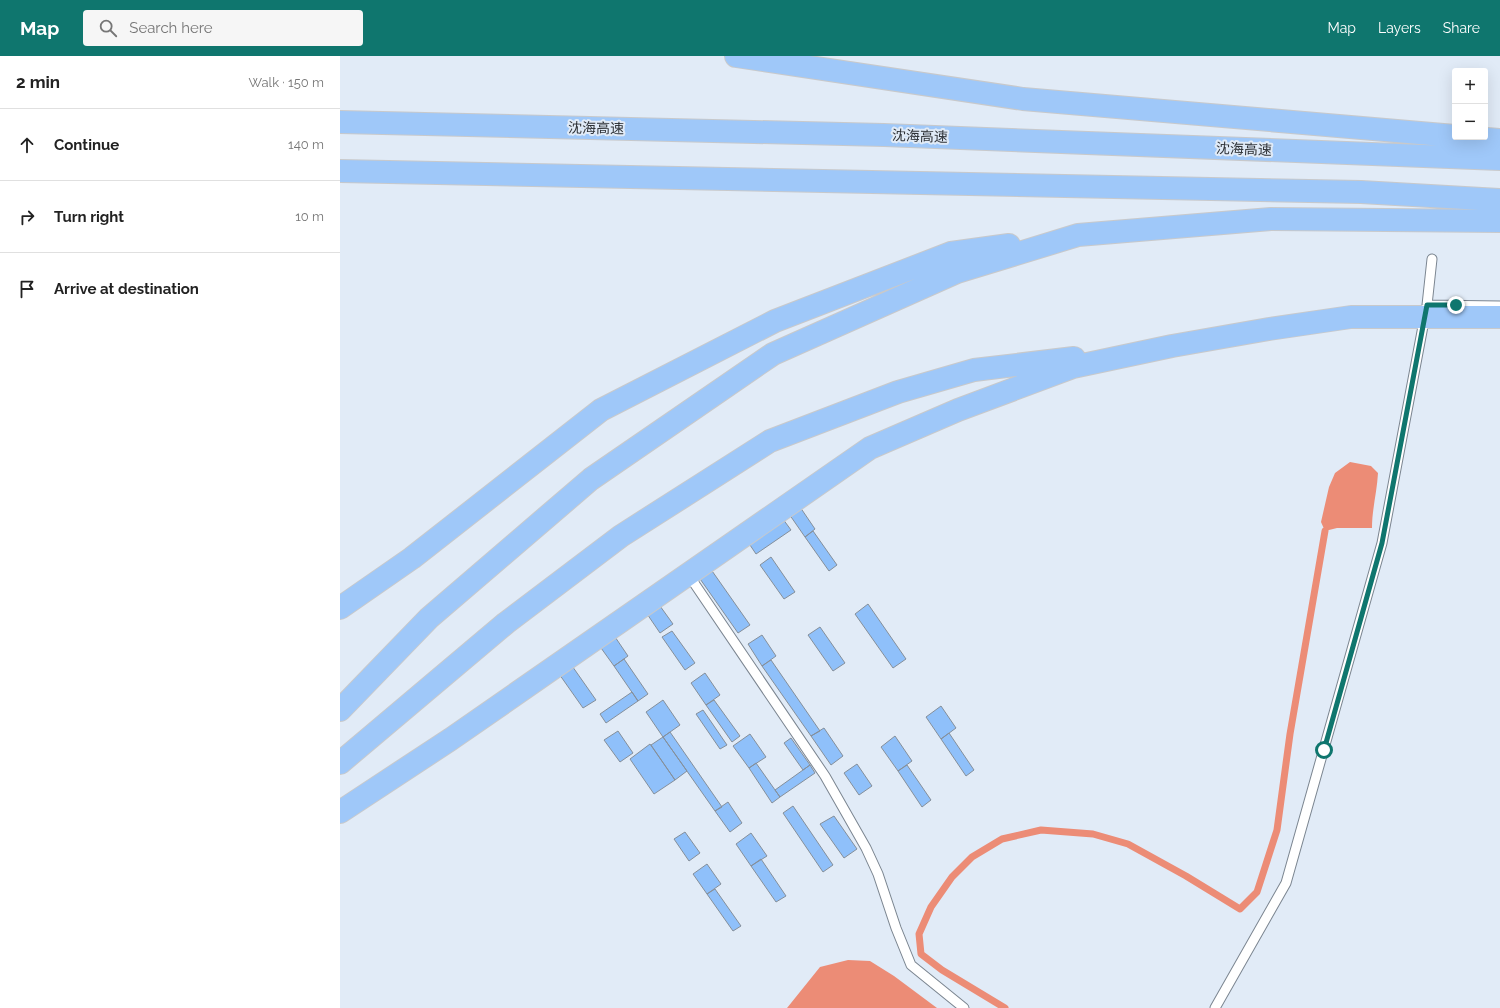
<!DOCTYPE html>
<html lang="en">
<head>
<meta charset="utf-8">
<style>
	:root { --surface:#fff; --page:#f6f6f6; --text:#222; --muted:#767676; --line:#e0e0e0; --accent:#0f766e }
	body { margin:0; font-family:Raleway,"Noto Sans SC",sans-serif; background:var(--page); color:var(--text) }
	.controls { position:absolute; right:12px; top:12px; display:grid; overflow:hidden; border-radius:4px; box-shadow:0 4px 16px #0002 }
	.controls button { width:36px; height:36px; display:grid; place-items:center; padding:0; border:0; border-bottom:1px solid var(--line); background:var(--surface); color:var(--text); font:20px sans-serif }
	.stop { position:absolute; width:12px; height:12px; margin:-9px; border:3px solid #0f766e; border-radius:50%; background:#fff }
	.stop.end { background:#0f766e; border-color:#fff; box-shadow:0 1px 4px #0008 }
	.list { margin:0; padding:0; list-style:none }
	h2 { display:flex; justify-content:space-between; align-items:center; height:52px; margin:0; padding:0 16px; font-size:17px }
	h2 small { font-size:13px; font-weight:400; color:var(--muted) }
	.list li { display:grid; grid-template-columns:26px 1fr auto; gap:12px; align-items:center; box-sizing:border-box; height:72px; padding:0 16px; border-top:1px solid var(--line) }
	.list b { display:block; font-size:15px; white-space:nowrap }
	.list em { font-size:13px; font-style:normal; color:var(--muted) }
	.icon { flex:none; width:22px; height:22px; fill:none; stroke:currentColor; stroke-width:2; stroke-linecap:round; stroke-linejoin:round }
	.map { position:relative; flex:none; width:1160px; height:952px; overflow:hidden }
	header { display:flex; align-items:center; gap:24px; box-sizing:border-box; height:56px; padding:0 20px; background:var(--accent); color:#fff }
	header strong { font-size:19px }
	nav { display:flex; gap:22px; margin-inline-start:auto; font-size:14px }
	.search { width:280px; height:36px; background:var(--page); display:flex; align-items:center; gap:10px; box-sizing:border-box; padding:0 14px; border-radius:4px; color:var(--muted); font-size:15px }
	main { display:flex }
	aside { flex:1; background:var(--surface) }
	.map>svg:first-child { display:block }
	.water { fill:#ec8c76 }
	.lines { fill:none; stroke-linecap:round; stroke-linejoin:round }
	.stream { stroke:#ec8c76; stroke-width:7 }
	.building { fill:#8fc0fa; stroke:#858f9a }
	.lane-casing { stroke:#7b8590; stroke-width:11 }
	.highway-casing { stroke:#c8c9cb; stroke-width:24 }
	.lane { stroke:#fff; stroke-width:9 }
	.highway { stroke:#9fc8f9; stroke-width:22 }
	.route { stroke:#0f766e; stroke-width:5 }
	.labels { text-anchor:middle; stroke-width:4; stroke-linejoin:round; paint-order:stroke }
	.street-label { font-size:14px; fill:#2d3136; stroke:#e1ebf7 }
</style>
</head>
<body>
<header>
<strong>Map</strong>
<div class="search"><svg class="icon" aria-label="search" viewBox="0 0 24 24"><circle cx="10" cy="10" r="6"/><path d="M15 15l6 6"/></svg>Search here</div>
<nav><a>Map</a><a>Layers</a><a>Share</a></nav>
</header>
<main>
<aside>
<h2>2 min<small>Walk · 150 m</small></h2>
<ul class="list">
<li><svg class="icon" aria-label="ahead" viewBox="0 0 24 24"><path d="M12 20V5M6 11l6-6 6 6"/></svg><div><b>Continue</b></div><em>140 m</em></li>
<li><svg class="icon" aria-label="right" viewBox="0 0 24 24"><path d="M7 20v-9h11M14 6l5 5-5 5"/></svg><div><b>Turn right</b></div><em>10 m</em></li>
<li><svg class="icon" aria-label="arrive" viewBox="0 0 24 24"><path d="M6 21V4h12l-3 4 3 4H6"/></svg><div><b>Arrive at destination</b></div></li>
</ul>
</aside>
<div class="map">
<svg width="1160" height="952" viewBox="0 0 1160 952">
	<rect width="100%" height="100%" fill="#e1ebf7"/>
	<!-- water -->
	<path class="water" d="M1010,406L1031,410L1038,417C1037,436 1032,453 1032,472H997L985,475L981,466L989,431L995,417Z
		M508,904L530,905L554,920L597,952H447L480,911Z"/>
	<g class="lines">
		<!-- stream -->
		<path class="stream" d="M665,952L602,914L581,898L579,878L591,851L612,821L632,801L662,783L701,774L753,778L788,788L846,820L900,853L917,836L937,774L950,678L985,475"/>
	</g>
	<!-- building -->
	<path class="building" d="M458,448L475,473L465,481L447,455Z
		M440,459L451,474L416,498L406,483Z
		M473,475L497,509L489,515L465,481Z
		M431,501L455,536L444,543L420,509Z
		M370,512L410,569L398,577L358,520Z
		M315,543L333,568L320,577L303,552Z
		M528,548L566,603L553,612L515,558Z
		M480,571L505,607L493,615L468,579Z
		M271,575L288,600L274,610L256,585Z
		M332,575L355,607L345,614L322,581Z
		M422,579L436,600L422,610L408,588Z
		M284,603L308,638L298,645L274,610Z
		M431,604L480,675L471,680L422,610Z
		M230,607L256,644L243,652L217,615Z
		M365,617L380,639L366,649L351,627Z
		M292,636L298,645L266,667L260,658Z
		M323,644L340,669L323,681L306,656Z
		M374,644L400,680L392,686L366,649Z
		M601,650L616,672L601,683L586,661Z
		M363,654L387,689L380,693L356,658Z
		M484,672L503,700L491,709L471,680Z
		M278,675L293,697L280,706L264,684Z
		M330,676L382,751L375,755L323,681Z
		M609,677L634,714L626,720L601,683Z
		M410,678L426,701L409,712L393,690Z
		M555,680L572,705L558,715L541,691Z
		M323,681L347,715L335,724L311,689Z
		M451,682L470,709L463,714L444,687Z
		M310,688L335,724L314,738L290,703Z
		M416,707L440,741L432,747L409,712Z
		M517,708L532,730L519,739L504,717Z
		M470,709L475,717L440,741L435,734Z
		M567,709L591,744L582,751L558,715Z
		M388,746L402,767L390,776L375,755Z
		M453,750L493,809L483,816L443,757Z
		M494,760L517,793L504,802L480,768Z
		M345,776L360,797L349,805L334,783Z
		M411,777L427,800L411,810L396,788Z
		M421,803L446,840L436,846L411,810Z
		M367,808L381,828L367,838L353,818Z
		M375,833L401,870L393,875L367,838Z"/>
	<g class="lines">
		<!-- lane casing -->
		<g class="lane-casing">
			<path id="lane" d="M1087,249L1160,250
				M352,524L485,720L526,792L538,818L556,872L571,909L624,952
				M875,952L946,827L1042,487L1087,249L1092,203"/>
		</g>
		<!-- highway casing -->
		<g class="highway-casing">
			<path id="highway" d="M396,0L683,43L1115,80
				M0,66L544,79L1160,103
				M1123,81L1160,84
				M0,115L1021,136L1160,144
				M0,552L72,502L261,354L435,265L611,197L669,189
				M0,654L89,562L251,423L433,298L617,216L738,179L931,163L1160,165
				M0,707L166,567L281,480L430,385L558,336L634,314L734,302
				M0,756L111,683L530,392L618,354L733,311L832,290L929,273L1011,261H1160"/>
		</g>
		<!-- lane -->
		<use href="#lane" class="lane"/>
		<!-- highway -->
		<use href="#highway" class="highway"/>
	</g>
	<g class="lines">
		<!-- route -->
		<path class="route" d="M984,694L1042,487L1087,249H1116"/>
	</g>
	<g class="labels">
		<!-- street labels -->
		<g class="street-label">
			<text transform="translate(256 72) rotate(1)" y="5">沈海高速</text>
			<text transform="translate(580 80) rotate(2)" y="5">沈海高速</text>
			<text transform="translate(904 93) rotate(2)" y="5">沈海高速</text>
		</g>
	</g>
</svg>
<div class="controls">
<button>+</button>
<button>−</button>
</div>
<div class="stop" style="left:984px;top:694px"></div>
<div class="stop end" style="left:1116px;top:249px"></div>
</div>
</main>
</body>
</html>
